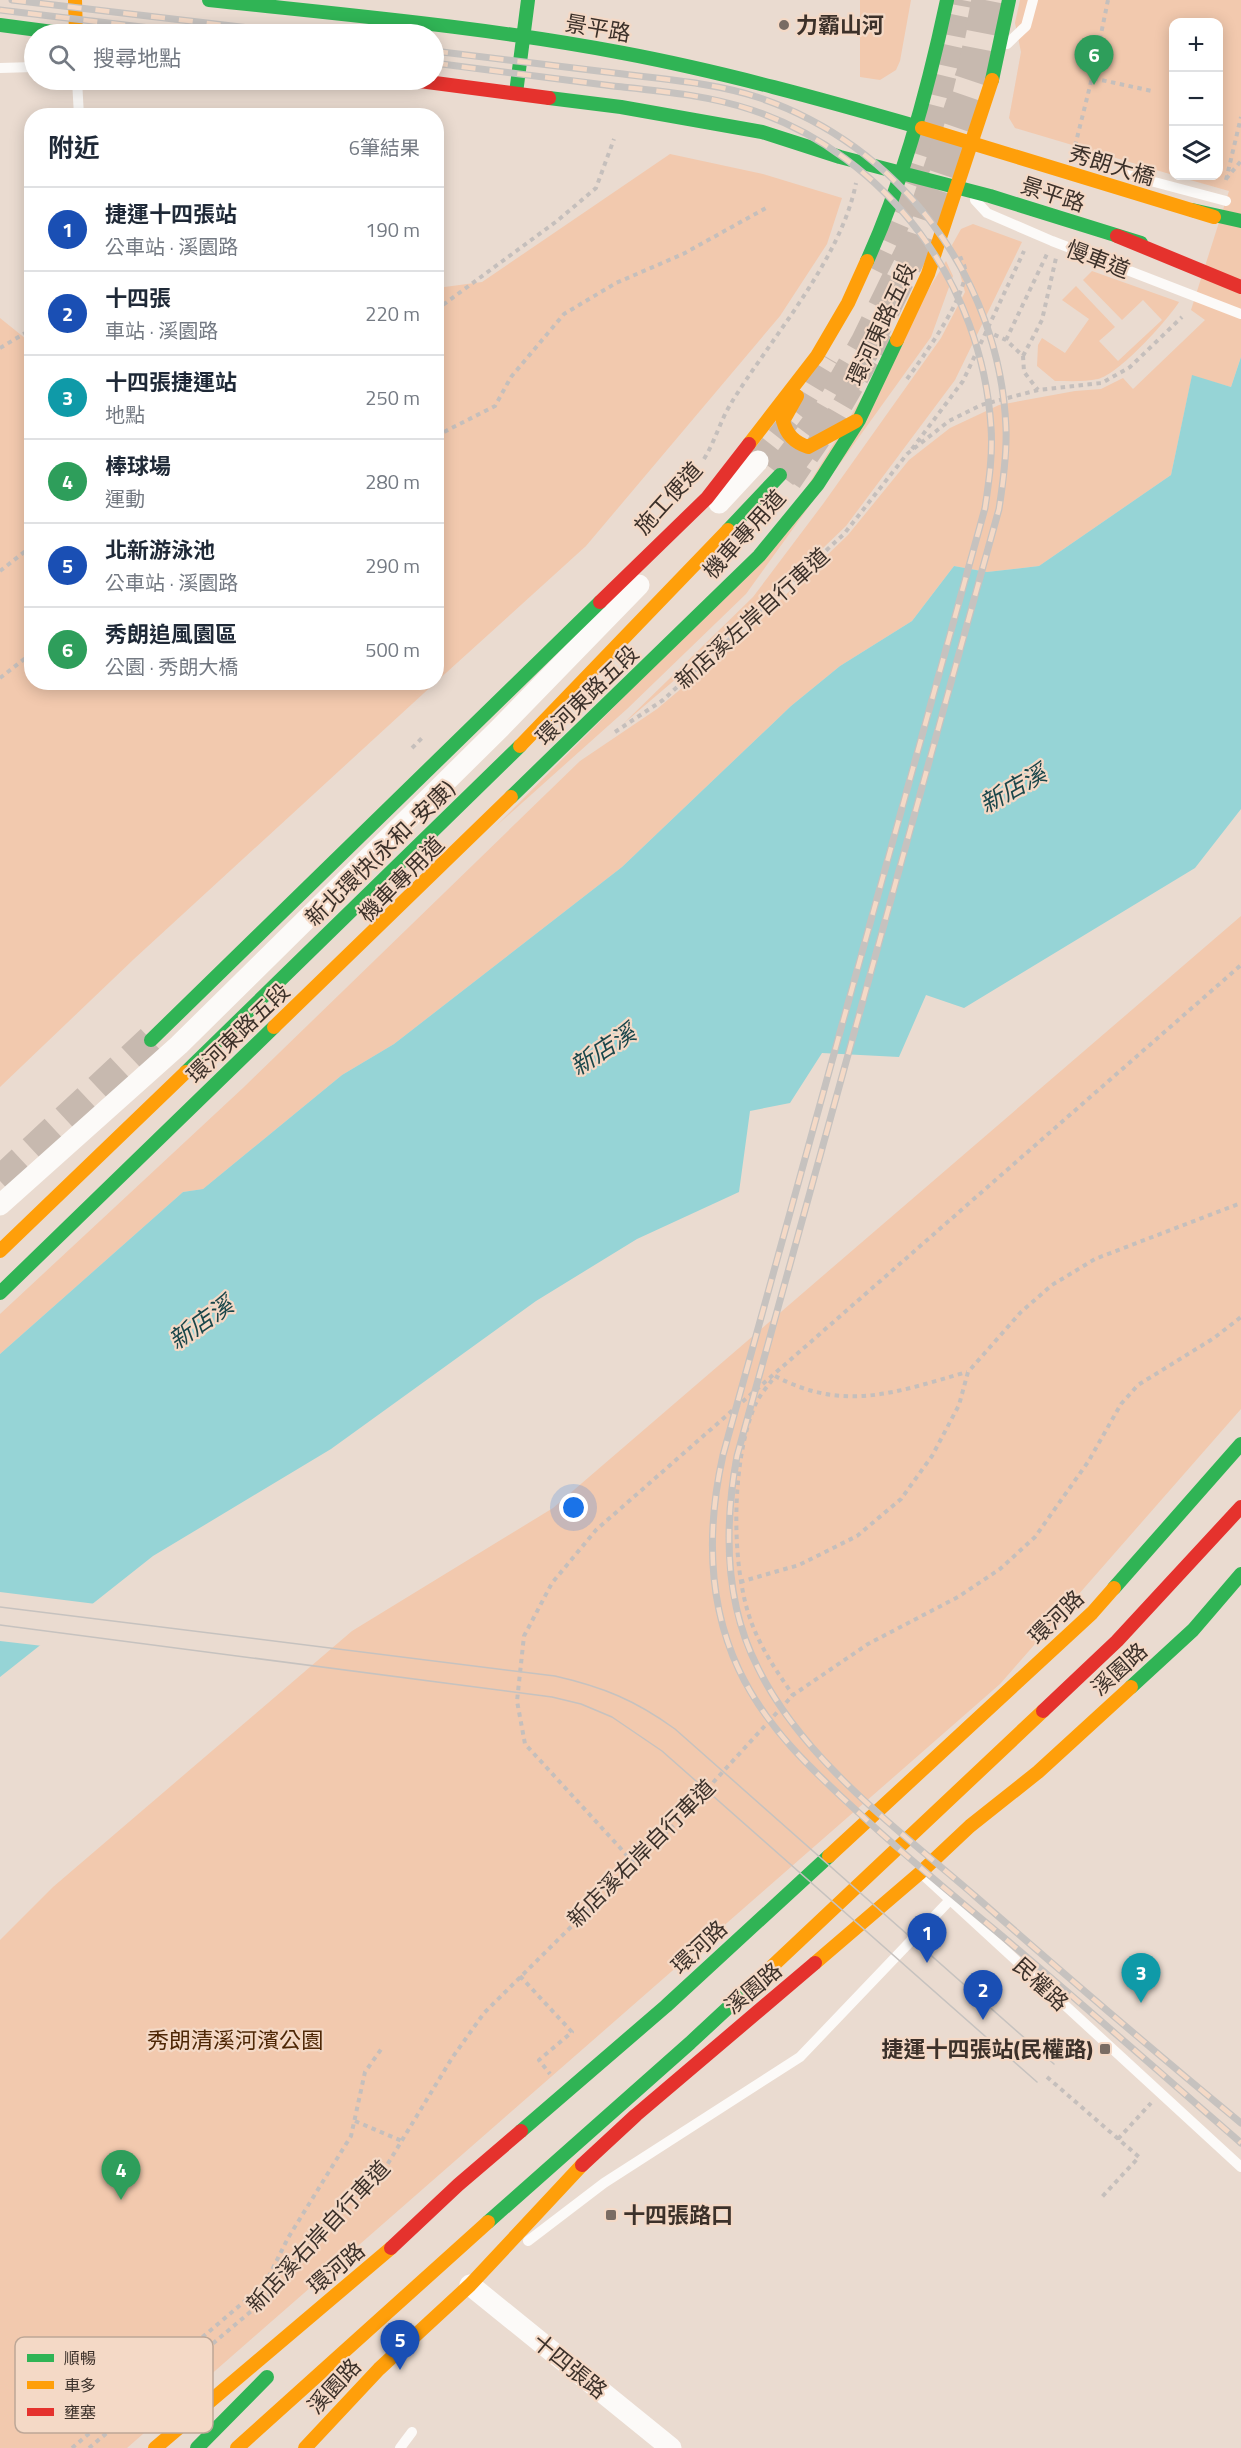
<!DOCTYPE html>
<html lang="zh-TW">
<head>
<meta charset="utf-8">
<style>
	:root { --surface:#fff; --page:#f6f6f7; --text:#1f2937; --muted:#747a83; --line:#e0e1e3; --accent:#796c64 }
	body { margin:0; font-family:"Titillium Web","Noto Sans TC",sans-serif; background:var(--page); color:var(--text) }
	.controls { position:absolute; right:18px; top:18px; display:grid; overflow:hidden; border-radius:12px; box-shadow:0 3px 15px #0003 }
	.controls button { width:54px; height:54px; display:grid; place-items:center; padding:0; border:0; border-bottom:2px solid var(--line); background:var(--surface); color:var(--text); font:30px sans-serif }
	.you { position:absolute; left:574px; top:1508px; width:21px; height:21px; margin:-15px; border:4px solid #fff; border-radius:50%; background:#1a73e8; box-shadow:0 0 0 9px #1a73e833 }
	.badge { display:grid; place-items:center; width:39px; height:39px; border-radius:50%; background:var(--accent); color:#fff; font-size:20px; font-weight:700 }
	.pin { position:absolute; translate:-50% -50px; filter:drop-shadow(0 2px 3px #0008) }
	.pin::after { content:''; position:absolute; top:32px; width:21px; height:18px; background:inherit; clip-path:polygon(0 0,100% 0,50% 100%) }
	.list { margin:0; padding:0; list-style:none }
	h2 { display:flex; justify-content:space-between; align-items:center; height:78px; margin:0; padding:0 24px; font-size:26px }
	h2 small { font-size:20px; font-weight:400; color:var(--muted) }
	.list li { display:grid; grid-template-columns:39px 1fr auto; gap:18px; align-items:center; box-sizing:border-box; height:84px; padding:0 24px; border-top:2px solid var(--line) }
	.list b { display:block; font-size:22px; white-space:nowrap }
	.list p { margin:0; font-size:20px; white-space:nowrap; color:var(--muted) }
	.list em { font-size:20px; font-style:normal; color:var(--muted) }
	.icon { flex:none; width:33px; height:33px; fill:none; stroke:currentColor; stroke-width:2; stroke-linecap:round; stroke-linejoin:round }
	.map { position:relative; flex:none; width:1241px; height:2448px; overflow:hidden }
	.search { position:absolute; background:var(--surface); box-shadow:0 3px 15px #0003; left:24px; top:24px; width:420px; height:66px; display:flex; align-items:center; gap:15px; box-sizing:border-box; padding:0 21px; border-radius:33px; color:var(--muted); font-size:22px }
	.panel { position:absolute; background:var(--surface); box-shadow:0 3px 15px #0003; left:24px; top:108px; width:420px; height:582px; border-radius:24px }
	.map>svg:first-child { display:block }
	.green { fill:#f2c9ae }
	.water { fill:#96d4d6 }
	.pier { fill:#eadbd0 }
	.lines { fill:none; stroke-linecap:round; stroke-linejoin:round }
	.street-tunnel { stroke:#c7b9af; stroke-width:21; stroke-dasharray:21 10; stroke-linecap:butt }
	.secondary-tunnel { stroke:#c7b9af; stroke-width:30; stroke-dasharray:30 15; stroke-linecap:butt }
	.highway-tunnel { stroke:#c7b9af; stroke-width:33; stroke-dasharray:33 16; stroke-linecap:butt }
	.path { stroke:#c5bfbc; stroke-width:4; stroke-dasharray:4.5 4.5; stroke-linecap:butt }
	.lane { stroke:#fcfaf8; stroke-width:10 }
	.street { stroke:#fcfaf8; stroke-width:21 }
	.fast { stroke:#30b455; stroke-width:14 }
	.slow { stroke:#ff9f0a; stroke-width:14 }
	.jam { stroke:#e5322d; stroke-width:14 }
	.tram { stroke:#c6c2bf; stroke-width:1.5 }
	.rail-casing { stroke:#c6c2bf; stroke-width:7 }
	.rail { stroke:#f4d9c6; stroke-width:4.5; stroke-dasharray:14; stroke-linecap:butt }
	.poi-dot { fill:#796c64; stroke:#f4d9c6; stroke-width:2 }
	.labels { text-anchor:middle; stroke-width:4.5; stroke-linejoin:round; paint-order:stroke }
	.poi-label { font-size:22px; font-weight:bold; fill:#3c312a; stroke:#f4d9c6; text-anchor:start }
	.street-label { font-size:22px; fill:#3c312a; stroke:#f4d9c6 }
	.park-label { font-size:22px; fill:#4e2706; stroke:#f4d9c6 }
	.water-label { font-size:24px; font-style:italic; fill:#1a464a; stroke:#f4d9c6 }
	.key { fill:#f4d9c6; stroke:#bda797; stroke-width:1.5 }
	.key-label { font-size:16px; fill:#3c312a }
</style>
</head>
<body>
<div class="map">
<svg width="1241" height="2448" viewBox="0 0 1241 2448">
	<rect width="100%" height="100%" fill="#eadbd0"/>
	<!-- green -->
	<path class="green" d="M860,0H911L900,61L896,70L880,80L860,77Z
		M1020,0H1241V357L1231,387L1192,376L1171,475L1039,566L987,572L954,566L912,621L840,666L791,706L622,867L394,1044L342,1075L203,1189L183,1192L0,1354V1314L244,1087L580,761L657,709L740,639L848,535L909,460L950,428L999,405L1075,391L1101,389L1123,378L1133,389L1205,320L1191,310L1229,191L1176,176H1218V22H1174L1173,175L1015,128L1009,118L1021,52L1015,23Z
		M670,154L763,174L842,198L827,244L780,316L586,546L436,682L437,288L482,282Z
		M973,224L1022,242L955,380L846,526L771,598L623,724L753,597L823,504L941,338L965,292L952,245L961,229Z
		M946,261L953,276L931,337L746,594L627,709L495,827L765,555Z
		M1092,271L1179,302C1167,321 1119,374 1098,379C1085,382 1069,381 1055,381L1037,366L1038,345L1042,338L1065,353L1089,319L1062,300L1076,286L1115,327L1099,341L1118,361L1162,320L1143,300L1122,320L1083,280Z
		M0,318L31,343L32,682H436L134,959L0,1087Z
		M1241,916V1409L1000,1684L127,2448H0V1940L53,1887L352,1631L553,1508Z"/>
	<!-- water -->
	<path class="water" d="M1241,357V809L1195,868L964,1008L926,995L899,1057L822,1053L790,1103L750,1111L739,1192L637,1239L536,1301L331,1449L153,1556L0,1677V1354L183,1192L203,1189L342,1075L394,1044L622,867L791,706L840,666L912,621L954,566L987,572L1039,566L1171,475L1192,375L1231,387Z"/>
	<!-- pier -->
	<path class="pier" d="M0,1592L96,1604L43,1646L0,1641Z"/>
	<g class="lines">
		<!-- street-tunnel -->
		<path class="street-tunnel" d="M877,271C920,187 945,92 962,0
			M758,461L805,401L830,359
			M791,482L836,416L886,330"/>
		<!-- secondary-tunnel -->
		<path class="secondary-tunnel" d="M0,1181L151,1040"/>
		<!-- highway-tunnel -->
		<path class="highway-tunnel" d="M780,475L828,411L867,343L912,251L975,67L988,0"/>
		<!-- path -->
		<path class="path" d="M1108,0L1092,78L1152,91
			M1075,146L1092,78
			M1226,179L1241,161
			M1226,180L1241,117
			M436,310L557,221L596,188L614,139
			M986,331L1006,340L1023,356L1024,372L1038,390
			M1006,340L1047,254
			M0,348L32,329
			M1023,356L1042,320L1056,258
			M907,379C923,357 968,295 965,269C965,265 961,260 960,256
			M436,436L495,406L511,377L564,314L616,283L683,254L766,208
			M912,449L963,381L1024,251
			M704,459C715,441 720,422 730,405C770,339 841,260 856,183
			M0,571L32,546
			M0,678L32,653
			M615,732L663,700L844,534L907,454L949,421L981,405L1038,390L1102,383L1130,367L1182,317
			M412,748L422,738
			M775,1376C845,1413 896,1392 967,1372
			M772,1380C767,1387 760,1395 756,1403C731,1458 730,1568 752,1624C762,1650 777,1672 793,1695
			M740,1582L799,1565L857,1536L901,1499L932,1456L959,1405L968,1372L1021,1312L1052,1285L1095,1259L1241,1203
			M634,1863L525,1744L517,1701L524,1636L552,1583L596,1530L1241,965
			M520,1976L572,2032L539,2060L550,2074
			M1047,2077L1139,2157L1100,2199
			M355,2121L402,2141
			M1118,2139L1151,2103
			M72,2448L265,2284L288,2238L351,2136L365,2072L382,2048
			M89,2448L268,2297L333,2214L387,2165L452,2058L484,2013L677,1822L793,1695L868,1644L958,1597L1000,1569L1035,1537L1088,1462L1121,1404L1138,1385L1214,1338L1241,1317"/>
		<!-- lane -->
		<path class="lane" d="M1007,44L1026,26L1033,0
			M0,68L34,67
			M77,80L79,116
			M1128,175L1226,201
			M975,200L987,213L1052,241L1241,314
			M921,1873L1241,2167
			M528,2241L604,2183L800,2057L950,1900
			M400,2448L412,2432"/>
		<!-- street -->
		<path class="street" d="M719,503L758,461
			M0,1205L179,1045L500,728L639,585
			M470,2285L671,2448"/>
		<!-- fast -->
		<path class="fast" d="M209,0C347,15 486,27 623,53C724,72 824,100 922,128
			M0,25L68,34
			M992,80L1009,0
			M516,93L528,0
			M549,98L621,107L762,132L840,157L990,196L1141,243
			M1192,210L1241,221
			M867,261C903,182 929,85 947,0
			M728,530L780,475
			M511,797L759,556L818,484L859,420L897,340
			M151,1040L600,602
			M186,1072L520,746
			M0,1293L274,1027
			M1114,1588L1241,1444
			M1131,1687L1193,1630L1241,1574
			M521,2131L666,2006L829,1856
			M488,2222L690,2043L763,1975
			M197,2448L267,2377"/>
		<!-- slow -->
		<path class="slow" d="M75,0L76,34
			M922,128L1214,217
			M897,340L928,274L992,80
			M797,396L783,421C787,435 794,442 808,447L856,421
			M749,444L817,356L848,303L867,261
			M520,746L728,530
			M274,1027L511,797
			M0,1251L186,1072
			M829,1856L1092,1613L1114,1588
			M815,1963L920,1873L970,1826L1038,1772L1131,1687
			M763,1975L1043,1711
			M155,2448L391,2248
			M237,2448L488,2222
			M305,2448L379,2369L470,2285L582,2165"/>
		<!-- jam -->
		<path class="jam" d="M412,80L549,98
			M1117,236L1241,287
			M600,602L707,498L749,444
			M1043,1711L1117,1641L1241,1507
			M582,2165L636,2115L815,1963
			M391,2248L458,2185L521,2131"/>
		<!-- tram -->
		<path class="tram" d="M0,1607L555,1676C603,1687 635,1700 675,1729L1054,2064
			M0,1625L552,1697L581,1704L612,1717L662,1751L1037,2082"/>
		<!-- rail casing -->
		<g class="rail-casing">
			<path id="rail" d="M12,0L300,34
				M0,10L200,34
				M434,51C497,59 560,66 623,74C668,80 714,83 757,97C899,144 1000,278 1006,428C1007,455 1003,483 999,509L737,1456C724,1527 724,1602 758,1668C803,1760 899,1830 975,1896C1063,1973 1151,2049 1241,2123
				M434,63C493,71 553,78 613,86C660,91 707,95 752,110C888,156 982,284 991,427C993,454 989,481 985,508L723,1455C707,1527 707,1602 739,1670C767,1729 812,1770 859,1813C905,1856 954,1896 1002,1936C1082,2004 1162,2074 1241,2143"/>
		</g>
		<!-- rail -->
		<use href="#rail" class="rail"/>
	</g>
	<!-- markers -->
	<g class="poi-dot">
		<circle cx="784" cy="25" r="6"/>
		<rect x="1099" y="2043" width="12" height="12" rx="3"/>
		<rect x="605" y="2209" width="12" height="12" rx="3"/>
	</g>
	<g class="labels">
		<!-- poi labels -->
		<g class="poi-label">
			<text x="796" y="33">力霸山河</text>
			<text x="1093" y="2057" text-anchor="end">捷運十四張站(民權路)</text>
			<text x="623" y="2223">十四張路口</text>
		</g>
		<!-- street labels -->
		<g class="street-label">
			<text transform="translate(598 28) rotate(10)" y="8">景平路</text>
			<text transform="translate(1112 165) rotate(17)" y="8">秀朗大橋</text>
			<text transform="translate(1053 194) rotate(18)" y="8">景平路</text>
			<text transform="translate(1098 259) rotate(21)" y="8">慢車道</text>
			<text transform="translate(881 324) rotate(-65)" y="8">環河東路五段</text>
			<text transform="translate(668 498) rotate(-48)" y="8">施工便道</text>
			<text transform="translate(744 534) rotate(-48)" y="8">機車專用道</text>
			<text transform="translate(752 618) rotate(-42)" y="8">新店溪左岸自行車道</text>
			<text transform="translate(587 695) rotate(-44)" y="8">環河東路五段</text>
			<text transform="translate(380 853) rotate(-44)" y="8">新北環快(永和-安康)</text>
			<text transform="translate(401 879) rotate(-45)" y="8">機車專用道</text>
			<text transform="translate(238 1033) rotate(-44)" y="8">環河東路五段</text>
			<text transform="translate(1056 1617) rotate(-44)" y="8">環河路</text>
			<text transform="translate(1119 1669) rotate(-42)" y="8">溪園路</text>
			<text transform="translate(641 1853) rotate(-45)" y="8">新店溪右岸自行車道</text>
			<text transform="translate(699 1947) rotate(-43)" y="8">環河路</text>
			<text transform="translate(1041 1984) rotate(43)" y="8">民權路</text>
			<text transform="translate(753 1988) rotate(-40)" y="8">溪園路</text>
			<text transform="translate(318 2236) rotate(-47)" y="8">新店溪右岸自行車道</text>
			<text transform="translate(336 2268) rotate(-40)" y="8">環河路</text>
			<text transform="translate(570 2366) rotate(39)" y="8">十四張路</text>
			<text transform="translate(334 2386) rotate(-47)" y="8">溪園路</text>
		</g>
		<!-- park labels -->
		<g class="park-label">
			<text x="235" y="2048">秀朗清溪河濱公園</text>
		</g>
		<!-- water labels -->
		<g class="water-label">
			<text transform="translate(1013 789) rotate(-29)" y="8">新店溪</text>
			<text transform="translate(603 1050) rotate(-33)" y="8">新店溪</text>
			<text transform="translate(201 1323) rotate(-35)" y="8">新店溪</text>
		</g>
	</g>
	<!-- legend -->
	<rect x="15" y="2337" width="198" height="96" rx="9" class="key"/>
	<rect x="27" y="2354" width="27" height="8" fill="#30b455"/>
	<rect x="27" y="2381" width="27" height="8" fill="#ff9f0a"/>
	<rect x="27" y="2408" width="27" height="8" fill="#e5322d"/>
	<g class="key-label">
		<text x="64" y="2364">順暢</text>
		<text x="64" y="2391">車多</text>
		<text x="64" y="2418">壅塞</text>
	</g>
</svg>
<div class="controls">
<button>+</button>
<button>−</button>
<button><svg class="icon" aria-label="layers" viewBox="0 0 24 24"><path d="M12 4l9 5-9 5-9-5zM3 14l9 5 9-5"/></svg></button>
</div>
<div class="you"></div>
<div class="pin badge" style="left:927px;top:1963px;background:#1a4fb4">1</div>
<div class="pin badge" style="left:983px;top:2020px;background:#1a4fb4">2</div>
<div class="pin badge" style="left:1141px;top:2003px;background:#0f9aa8">3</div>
<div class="pin badge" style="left:121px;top:2200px;background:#2e9e5b">4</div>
<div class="pin badge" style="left:400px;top:2370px;background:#1a4fb4">5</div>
<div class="pin badge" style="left:1094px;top:85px;background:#2e9e5b">6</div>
<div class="search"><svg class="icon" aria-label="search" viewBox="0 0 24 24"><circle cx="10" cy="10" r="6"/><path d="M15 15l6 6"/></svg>搜尋地點</div>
<section class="panel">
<h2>附近<small>6筆結果</small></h2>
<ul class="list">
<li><span class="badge" style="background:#1a4fb4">1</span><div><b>捷運十四張站</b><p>公車站 · 溪園路</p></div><em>190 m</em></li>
<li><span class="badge" style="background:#1a4fb4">2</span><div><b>十四張</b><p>車站 · 溪園路</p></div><em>220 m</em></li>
<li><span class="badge" style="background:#0f9aa8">3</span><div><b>十四張捷運站</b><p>地點</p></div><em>250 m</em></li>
<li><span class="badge" style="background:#2e9e5b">4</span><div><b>棒球場</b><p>運動</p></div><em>280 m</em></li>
<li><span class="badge" style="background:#1a4fb4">5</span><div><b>北新游泳池</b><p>公車站 · 溪園路</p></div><em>290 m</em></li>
<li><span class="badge" style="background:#2e9e5b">6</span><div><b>秀朗追風園區</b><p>公園 · 秀朗大橋</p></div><em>500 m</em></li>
</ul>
</section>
</div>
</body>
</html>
